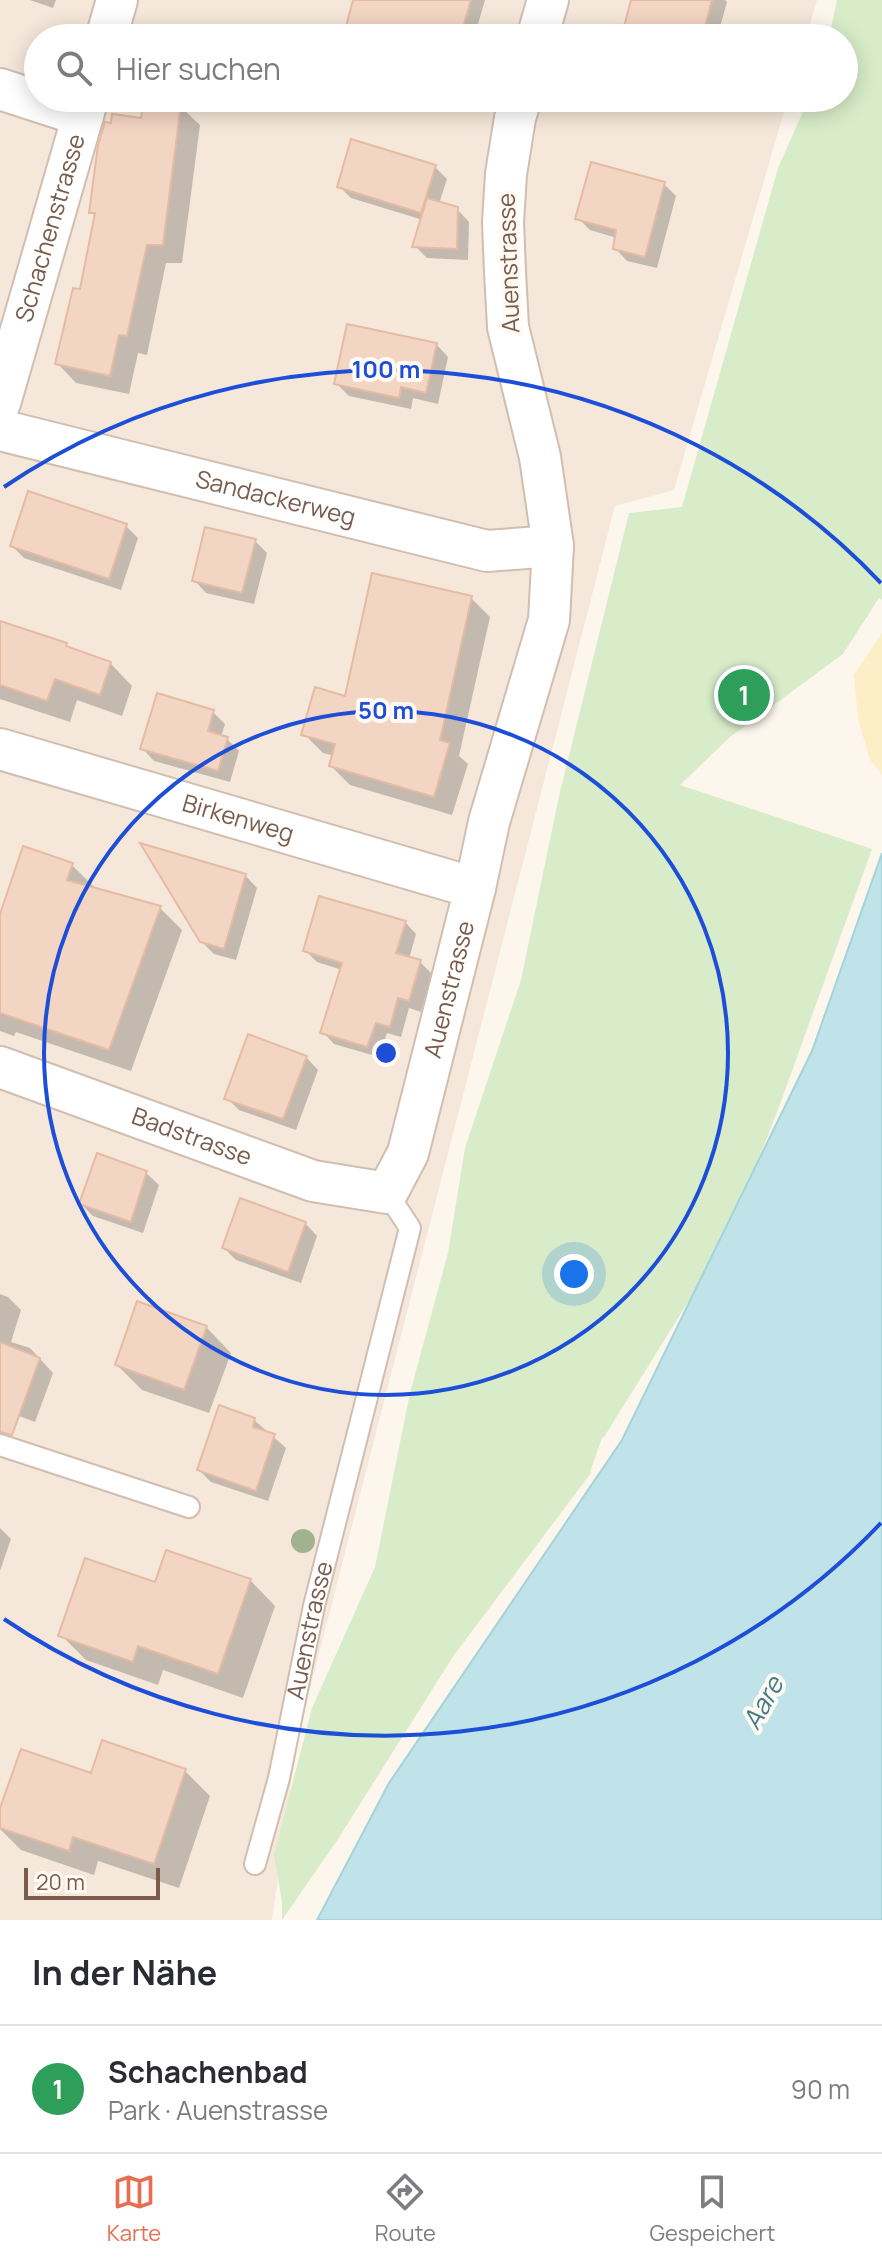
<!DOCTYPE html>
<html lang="de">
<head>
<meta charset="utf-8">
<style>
	:root { --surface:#fff; --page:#f7f7f7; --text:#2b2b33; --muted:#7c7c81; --line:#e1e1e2; --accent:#e76f51 }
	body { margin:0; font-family:Manrope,sans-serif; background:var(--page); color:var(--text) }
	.scale { position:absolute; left:24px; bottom:20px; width:136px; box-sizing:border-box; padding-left:8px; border:4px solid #7a5c4d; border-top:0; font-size:22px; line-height:28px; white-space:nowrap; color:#7a5c4d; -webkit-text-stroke:6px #fffaf3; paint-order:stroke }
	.you { position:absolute; left:574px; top:1274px; width:28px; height:28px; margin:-20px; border:6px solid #fff; border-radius:50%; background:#1a73e8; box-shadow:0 0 0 12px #1a73e833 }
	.badge { display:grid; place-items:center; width:52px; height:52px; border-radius:50%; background:var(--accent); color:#fff; font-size:26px; font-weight:700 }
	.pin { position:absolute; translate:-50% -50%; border:4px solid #fff; box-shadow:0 2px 8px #0006 }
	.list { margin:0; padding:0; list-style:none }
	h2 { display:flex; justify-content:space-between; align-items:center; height:104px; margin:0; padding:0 32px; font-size:34px }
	h2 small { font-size:26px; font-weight:400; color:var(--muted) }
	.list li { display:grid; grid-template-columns:52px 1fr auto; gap:24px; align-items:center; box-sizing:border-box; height:128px; padding:0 32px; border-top:2px solid var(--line) }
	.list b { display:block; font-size:30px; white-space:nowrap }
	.list p { margin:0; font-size:26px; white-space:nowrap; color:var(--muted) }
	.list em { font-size:26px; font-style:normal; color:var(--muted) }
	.icon { flex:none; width:44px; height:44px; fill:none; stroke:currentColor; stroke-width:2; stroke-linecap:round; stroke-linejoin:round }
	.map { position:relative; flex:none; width:882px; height:1920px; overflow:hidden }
	.search { position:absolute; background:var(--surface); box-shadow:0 4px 20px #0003; left:24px; right:24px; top:24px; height:88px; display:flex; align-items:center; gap:20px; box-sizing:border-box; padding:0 28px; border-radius:44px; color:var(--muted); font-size:30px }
	.sheet { height:232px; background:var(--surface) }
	nav { display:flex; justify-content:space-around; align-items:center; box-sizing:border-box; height:112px; border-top:2px solid var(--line); background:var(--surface); font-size:22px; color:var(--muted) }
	nav a { display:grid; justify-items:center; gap:4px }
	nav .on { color:var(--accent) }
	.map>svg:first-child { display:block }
	.residential { fill:#f5e8da }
	.green { fill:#d8ecc9 }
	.sand { fill:#fcefc7 }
	.water { fill:#bfe3e8; stroke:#a5d3da; stroke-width:2 }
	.shadow { fill:#0003 }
	.building { fill:#f3d5c3; stroke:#e6bba3; stroke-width:2 }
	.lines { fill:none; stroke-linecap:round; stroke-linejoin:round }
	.service-casing { stroke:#d1beb0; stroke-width:24 }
	.minor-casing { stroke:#d1beb0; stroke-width:44 }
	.service { stroke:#fff; stroke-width:20 }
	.minor { stroke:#fff; stroke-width:40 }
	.tree { fill:#a0b28e }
	.ring { fill:none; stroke:#1d4ed8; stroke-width:4 }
	.labels { text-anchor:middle; stroke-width:8; stroke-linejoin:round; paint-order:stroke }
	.street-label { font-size:24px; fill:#7a5c4d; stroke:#fffaf3 }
	.water-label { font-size:26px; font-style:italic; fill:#437c86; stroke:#fffaf3 }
	.centre { fill:#1d4ed8; stroke:#fffaf3; stroke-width:4 }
	.ring-label { font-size:24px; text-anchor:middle; font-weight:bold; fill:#1d4ed8; stroke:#fffaf3; stroke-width:8; stroke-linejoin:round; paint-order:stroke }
</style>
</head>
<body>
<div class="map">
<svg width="882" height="1920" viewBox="0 0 882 1920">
	<rect width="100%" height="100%" fill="#fdf6ec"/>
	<!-- residential -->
	<path class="residential" d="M0,0H817L806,38H38V98H788L674,490L615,506L298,1735L272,1920H0Z"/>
	<!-- green -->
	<path class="green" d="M837,0H882V600L879,598L843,654L730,737L680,785L872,849L779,1107L728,1238L604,1437L602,1438L590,1472L591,1473L454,1655L338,1839L282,1920V1902L274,1855L312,1708L375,1567L410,1393L448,1253L465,1148L521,980L559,796L629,513L682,507L778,168L809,98H844V38H829Z"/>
	<!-- sand -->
	<path class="sand" d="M882,633V775L870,760L858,719L854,675Z"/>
	<!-- water -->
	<path class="water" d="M882,853V1920H317L389,1783L622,1440L812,1051Z"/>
	<!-- shadow -->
	<path class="shadow" d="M30,0H56L53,8Z
		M356,0H485L474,38H345Z
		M633,0H725L727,2L717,38H623Z
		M180,106L200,125L182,263H166L147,355L138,353L129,394L76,383L57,363L82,292L96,217L91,212L143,120Z
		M434,166L447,179L439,204L457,209L469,222L468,260L427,258L415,246L423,220L351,198L339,186Z
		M664,184L676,196L657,268L627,261L615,248L617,238L590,230L578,218Z
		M436,344L448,357L438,404L413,398L411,409L349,396L337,384Z
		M126,526L138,538L121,590L24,558L12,546Z
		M255,541L267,553L254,604L206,593L194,580Z
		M471,598L490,617L459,756L468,764L452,815L350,785L331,766L334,756L323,753L304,734Z
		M0,623L66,645L70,649L110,663L132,686L122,716L77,700L70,722L0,699Z
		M213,712L225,724L221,737L227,739L239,751L230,782L154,761L142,748Z
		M72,865L94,887L93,889L160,908L182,930L131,1071L16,1032L14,1036L0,1031V920Z
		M245,875L257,888L236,960L214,954L201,941Z
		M405,922L416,934L409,959L420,962L432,974L421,1012L409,1008L401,1037L387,1033L379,1057L334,1044L323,1032L342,970L317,962L306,951Z
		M306,1057L318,1070L296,1130L239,1110L227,1098Z
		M146,1173L159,1185L143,1233L93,1216L81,1204Z
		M305,1223L317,1236L301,1283L236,1260L224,1248Z
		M0,1294L8,1297L21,1310L11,1342L30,1348L53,1373L35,1422L0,1409Z
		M206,1327L231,1353L209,1413L142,1390L117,1365Z
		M254,1420L286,1448L268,1501L211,1482L199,1470Z
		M0,1528L11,1539L0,1571Z
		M250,1580L275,1606L243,1698L163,1670L158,1685L86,1660L61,1635L156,1585Z
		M185,1771L210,1796L179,1888L98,1861L94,1875L21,1850L0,1829V1814L92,1776Z"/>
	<!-- building -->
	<path class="building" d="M353,0H471L460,38H343Z
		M631,0H712L702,38H621Z
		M144,99L181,104L163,245H147L127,336L119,335L110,376L55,364L73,288L80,289L95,213H89L98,145L105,122L111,123L112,114L141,118Z
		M351,139L436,165L421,213L337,187Z
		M591,162L665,182L645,257L613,249L616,230L575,219Z
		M427,198L458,207L457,249L412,247Z
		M347,324L437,343L426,393L401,387L399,398L334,384Z
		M28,491L127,524L109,579L10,546Z
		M205,527L256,539L242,593L192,581Z
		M372,573L472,596L440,740L450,743L434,797L329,766L335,744L301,735L315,687L345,696Z
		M0,621L67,643L66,646L111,662L100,695L55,679L47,701L0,685Z
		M157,693L214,710L208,731L228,737L218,771L140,749Z
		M140,843L246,874L224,949L200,942Z
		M23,846L73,863L67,880L161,906L109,1050L0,1013V914Z
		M319,896L406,921L396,953L421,960L409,1001L398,998L390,1027L376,1023L367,1047L320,1033L342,963L303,951Z
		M248,1034L307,1056L283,1119L224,1099Z
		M97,1153L147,1171L131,1222L79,1204Z
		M240,1198L306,1222L288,1272L222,1248Z
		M137,1301L207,1326L184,1390L115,1365Z
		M0,1342L40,1358L12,1435L0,1432Z
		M219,1405L255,1418L253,1427L275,1434L256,1491L197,1470Z
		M166,1550L251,1579L218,1674L138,1646L133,1662L58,1636L85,1558L155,1582Z
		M102,1740L186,1769L154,1864L73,1837L69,1851L0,1828V1808L21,1749L91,1773Z"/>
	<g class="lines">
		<!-- service casing -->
		<g class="service-casing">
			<g id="service">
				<path d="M0,1445L189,1507"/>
				<path id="s1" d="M255,1864L279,1778L314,1606L410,1228L387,1193"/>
			</g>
		</g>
		<!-- minor casing -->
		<g class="minor-casing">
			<g id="minor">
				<path d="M106,38L117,0"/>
				<path d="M537,38L548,0"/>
				<path d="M0,89L83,116"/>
				<path id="s2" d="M0,403L88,98"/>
				<path id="s3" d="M0,430L487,551L553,546"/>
				<path id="s4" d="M0,749L475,888"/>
				<path id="s5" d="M0,1067L313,1181L387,1193L408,1153L475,888L489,822L549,620L553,546L540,457L508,327L505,272L503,222L506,174L515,118L521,98"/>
			</g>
		</g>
		<!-- service -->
		<use href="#service" class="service"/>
		<!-- minor -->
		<use href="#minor" class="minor"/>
	</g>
	<!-- trees -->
	<circle class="tree" cx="303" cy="1541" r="12"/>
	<!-- distance rings -->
	<g class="ring">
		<circle cx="386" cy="1053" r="342"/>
		<path d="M881 1523A683 683 0 0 1 4 1619M4 487A683 683 0 0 1 881 583"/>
	</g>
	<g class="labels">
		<!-- street labels -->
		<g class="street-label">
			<text dy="8" stroke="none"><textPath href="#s2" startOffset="182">Schachenstrasse</textPath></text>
			<text transform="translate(509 263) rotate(-92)" y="8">Auenstrasse</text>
			<text dy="8" stroke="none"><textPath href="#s3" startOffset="284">Sandackerweg</textPath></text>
			<text dy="8" stroke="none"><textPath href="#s4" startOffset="248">Birkenweg</textPath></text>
			<text dy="8" stroke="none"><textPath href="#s5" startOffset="622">Auenstrasse</textPath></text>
			<text dy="8" stroke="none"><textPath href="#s5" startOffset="204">Badstrasse</textPath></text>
			<text dy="8" stroke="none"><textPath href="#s1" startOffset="240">Auenstrasse</textPath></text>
		</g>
		<!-- water labels -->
		<g class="water-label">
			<text transform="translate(763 1703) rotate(-61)" y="9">Aare</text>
		</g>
	</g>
	<circle cx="386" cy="1053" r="12" class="centre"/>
	<g class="ring-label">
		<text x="386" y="378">100 m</text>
		<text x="386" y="719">50 m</text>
	</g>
</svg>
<div class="scale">20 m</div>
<div class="you"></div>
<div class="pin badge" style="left:744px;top:695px;background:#2e9e5b">1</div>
<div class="search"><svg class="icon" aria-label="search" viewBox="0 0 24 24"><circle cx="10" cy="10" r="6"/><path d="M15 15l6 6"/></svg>Hier suchen</div>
</div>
<section class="sheet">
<h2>In der Nähe<small></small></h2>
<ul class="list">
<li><span class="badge" style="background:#2e9e5b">1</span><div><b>Schachenbad</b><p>Park · Auenstrasse</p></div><em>90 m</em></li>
</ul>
</section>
<nav>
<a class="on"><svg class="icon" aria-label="map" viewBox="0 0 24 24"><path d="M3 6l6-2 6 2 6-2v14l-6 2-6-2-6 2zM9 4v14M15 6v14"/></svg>Karte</a>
<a><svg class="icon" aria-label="directions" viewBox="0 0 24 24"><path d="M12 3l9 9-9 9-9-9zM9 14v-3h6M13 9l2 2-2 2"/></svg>Route</a>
<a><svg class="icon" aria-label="saved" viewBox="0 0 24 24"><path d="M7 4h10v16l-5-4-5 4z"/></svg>Gespeichert</a>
</nav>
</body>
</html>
